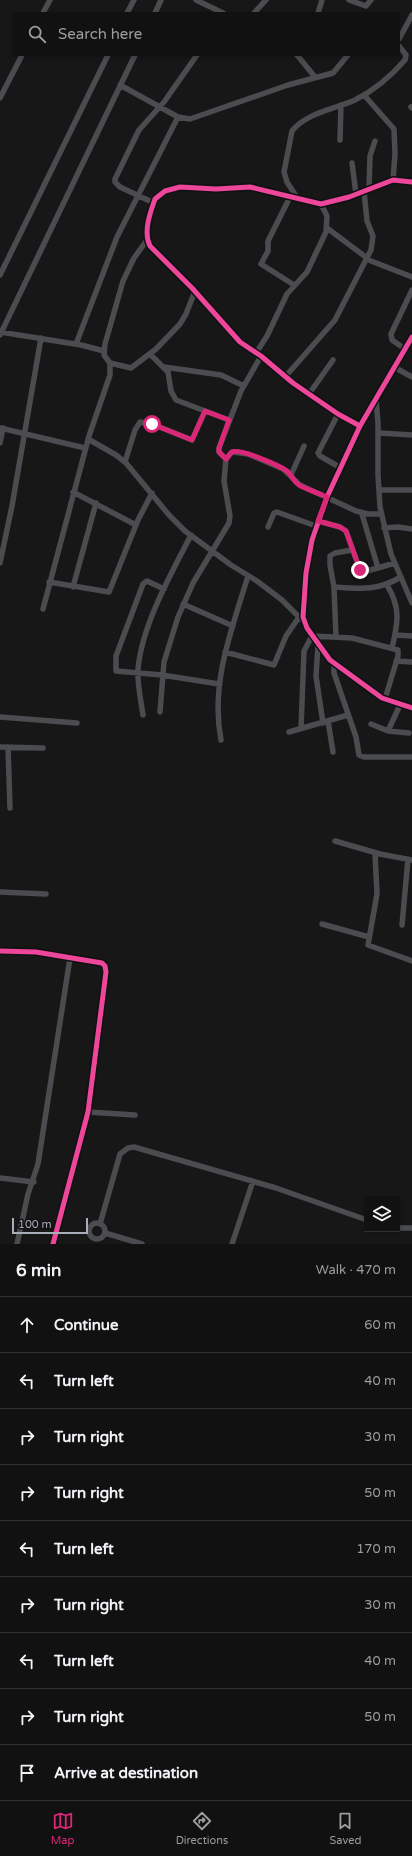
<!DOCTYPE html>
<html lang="en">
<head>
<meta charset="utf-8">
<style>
	:root { --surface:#111; --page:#1e1f1f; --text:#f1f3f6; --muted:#9c9d9f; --line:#303131; --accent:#db2777 }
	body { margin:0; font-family:"Varela Round",sans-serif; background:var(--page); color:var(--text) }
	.controls { position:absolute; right:12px; bottom:12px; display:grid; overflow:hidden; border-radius:0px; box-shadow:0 2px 6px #0003 }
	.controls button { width:36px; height:36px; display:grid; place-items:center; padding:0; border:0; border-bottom:1px solid var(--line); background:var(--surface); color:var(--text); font:20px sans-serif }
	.scale { position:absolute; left:12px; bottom:10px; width:76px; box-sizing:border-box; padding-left:4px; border:2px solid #a8adb8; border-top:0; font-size:11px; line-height:14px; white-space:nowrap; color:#a8adb8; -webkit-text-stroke:3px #111113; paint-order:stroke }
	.stop { position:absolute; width:12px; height:12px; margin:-9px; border:3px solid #db2777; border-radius:50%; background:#fff }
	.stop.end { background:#db2777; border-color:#fff; box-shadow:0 1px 4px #0008 }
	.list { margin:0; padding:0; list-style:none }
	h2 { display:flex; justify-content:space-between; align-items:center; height:52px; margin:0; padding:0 16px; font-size:17px }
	h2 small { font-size:13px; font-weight:400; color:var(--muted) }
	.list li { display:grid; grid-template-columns:26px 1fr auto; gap:12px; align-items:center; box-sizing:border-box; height:56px; padding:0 16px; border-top:1px solid var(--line) }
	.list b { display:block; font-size:15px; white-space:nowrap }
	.list em { font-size:13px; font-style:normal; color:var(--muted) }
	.icon { flex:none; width:22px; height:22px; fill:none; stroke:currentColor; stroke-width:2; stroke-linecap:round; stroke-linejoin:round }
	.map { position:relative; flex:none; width:412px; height:1244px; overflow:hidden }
	.search { position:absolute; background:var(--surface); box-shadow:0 2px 6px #0003; left:12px; right:12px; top:12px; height:44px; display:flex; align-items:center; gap:10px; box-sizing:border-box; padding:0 14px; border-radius:0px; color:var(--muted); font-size:15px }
	.sheet { height:556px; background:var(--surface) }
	nav { display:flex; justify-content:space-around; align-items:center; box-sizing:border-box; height:56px; border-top:1px solid var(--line); background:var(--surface); font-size:11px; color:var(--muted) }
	nav a { display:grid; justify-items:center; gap:2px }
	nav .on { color:var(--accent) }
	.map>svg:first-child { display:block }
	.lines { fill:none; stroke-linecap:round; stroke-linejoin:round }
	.street { stroke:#4b4c50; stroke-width:5.5 }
	.cycleway-casing { stroke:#111113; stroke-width:8 }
	.cycleway { stroke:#ed469a; stroke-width:5 }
	.route { stroke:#db2777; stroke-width:5 }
</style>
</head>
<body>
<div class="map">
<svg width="412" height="1244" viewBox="0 0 412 1244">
	<rect width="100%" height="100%" fill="#171717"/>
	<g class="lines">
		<!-- street -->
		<path class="street" d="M196,0L223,13
			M349,0L366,6L371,0
			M43,13L50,0
			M127,13L134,0
			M155,13L161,0
			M254,13L266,0
			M318,13L322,0
			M399,39L412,15
			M297,55L315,77
			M120,85L178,117L190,119L288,85L333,73L348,55
			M364,95L394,129L395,154L393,180
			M0,98L22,55
			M411,107L412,108
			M340,140L341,105
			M352,163L356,194
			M369,189L370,156L375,141
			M290,197L268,241V251L261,264L294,285
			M298,199L287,182L284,172L292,131C306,113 335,109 355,100C373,91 392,75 405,60L406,55L399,46
			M154,203L120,187L115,182V179L139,130L164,102L197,55
			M327,228L371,261L412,277
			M0,275L108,55
			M0,332L81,345L104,351
			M0,335L135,55
			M412,337L360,426L327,497L312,540L306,573L303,617L307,628L330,660L382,698L412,708
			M76,344L117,237L178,117
			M405,349L392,340L391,334L412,290
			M256,353L267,336L287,294L307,272L326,232L327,216L321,204
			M150,354L168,372L171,391L176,400L229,420
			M110,363L131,368L156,349L180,324L186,314L195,291
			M164,367L221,375L244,386
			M394,367L412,377
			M285,377L335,320L371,250L373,236L367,221L364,191
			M309,394L333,360
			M376,399L378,423V475L380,507L391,554L412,603
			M338,414L318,453L320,456L341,468
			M360,426L338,414L293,383L261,356L240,342L192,288L150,246C143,232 150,213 155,199L165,191L180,187L216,189L250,187L321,204L349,197L393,180L412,182
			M0,428L85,448
			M379,433L412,435
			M88,439L116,455L126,463L169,515L185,531L231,565L257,581L282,600L304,622
			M0,443L3,428
			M226,459L232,452L248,454L283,469L300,485L356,511L368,514H381
			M125,462L135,430L140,422L152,424L192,440L205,411
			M291,475L304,446
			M379,490H412
			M73,492L136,525
			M362,514L378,568
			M318,521L340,527L346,531L360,570L367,571L395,563
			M268,527L274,513L277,512L316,526
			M384,528L398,527L412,529
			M0,563L12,506L41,338
			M49,582L109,592L138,520L152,493
			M387,585C401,608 398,623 392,648
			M73,587L96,503
			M334,587C361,589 377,591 401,577
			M164,589L147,581L143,584L116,656V671L162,675L219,684
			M183,604L233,626
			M43,609L89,436L110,375V363L104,355L105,344L123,281L134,258L147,240
			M395,635L412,636
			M336,637L334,587L330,565V556L335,553L352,550
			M318,645L316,676L323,723
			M225,652L274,665L286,636L299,617
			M396,661L412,662
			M334,663V673L356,737L359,755L364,757H412
			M160,712L164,662L178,617L193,583L229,523L230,516L224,481L226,459L219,452V448L241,391L261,356
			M143,715C141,701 137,684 138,669C142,625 171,574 191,535
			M0,717L77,723
			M328,721L333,752
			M371,724L388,731L409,733
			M301,728L304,651L312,636L352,638L398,650V656L385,699
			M388,731L400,705
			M289,732L348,715
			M221,740C210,683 232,629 248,576
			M0,747L43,748
			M8,747L10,808
			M335,841L380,854L412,860
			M375,853L377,894L368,945L412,961
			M0,892L46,894
			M322,924L369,937
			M402,925L408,859
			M0,951L36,952L102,963L105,966L106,972L88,1112L53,1244
			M88,1112L135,1115
			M0,1178L34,1182
			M89 1231a8 8 0 1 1 16 0a8 8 0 1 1-16 0Z
			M100,1224L120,1154L128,1148L134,1147L276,1188L367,1220
			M397,1228H412
			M105,1233L142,1244
			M17,1244L28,1194L38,1164L70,958
			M232,1244L253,1181"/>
		<!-- cycleway casing -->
		<g class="cycleway-casing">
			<path id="cycleway" d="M412,337L360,426L327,497L312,540L306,573L303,617L307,628L330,660L382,698L412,708
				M360,426L338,414L293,383L261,356L240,342L192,288L150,246C143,232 150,213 155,199L165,191L180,187L216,189L250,187L321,204L349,197L393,180L412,182
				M0,951L36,952L102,963L105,966L106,972L88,1112L53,1244"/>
		</g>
		<!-- cycleway -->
		<use href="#cycleway" class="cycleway"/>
	</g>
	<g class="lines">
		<!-- route -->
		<path class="route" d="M152,424L192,440L205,411L229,420L219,448V452L226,459C228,457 230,453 232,452C240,448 280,466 287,471C292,475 293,481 299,485C308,490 318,493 327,497L318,521L340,527L346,531L360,570"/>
	</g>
</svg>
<div class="controls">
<button><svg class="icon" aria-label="layers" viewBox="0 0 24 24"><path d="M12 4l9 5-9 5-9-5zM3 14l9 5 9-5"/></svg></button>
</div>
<div class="scale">100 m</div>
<div class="stop" style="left:152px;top:424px"></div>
<div class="stop end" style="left:360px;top:570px"></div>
<div class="search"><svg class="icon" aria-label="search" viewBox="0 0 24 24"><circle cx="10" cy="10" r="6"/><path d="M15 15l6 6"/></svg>Search here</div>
</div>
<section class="sheet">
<h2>6 min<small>Walk · 470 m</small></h2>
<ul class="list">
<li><svg class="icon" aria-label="ahead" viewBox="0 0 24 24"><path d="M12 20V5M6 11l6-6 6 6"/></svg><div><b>Continue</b></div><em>60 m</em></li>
<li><svg class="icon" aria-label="left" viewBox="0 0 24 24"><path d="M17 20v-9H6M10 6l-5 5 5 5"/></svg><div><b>Turn left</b></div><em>40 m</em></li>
<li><svg class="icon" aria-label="right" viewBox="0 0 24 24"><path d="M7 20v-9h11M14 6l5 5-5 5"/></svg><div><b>Turn right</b></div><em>30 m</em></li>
<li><svg class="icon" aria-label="right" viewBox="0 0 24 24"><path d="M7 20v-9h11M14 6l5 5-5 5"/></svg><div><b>Turn right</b></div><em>50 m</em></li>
<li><svg class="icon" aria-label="left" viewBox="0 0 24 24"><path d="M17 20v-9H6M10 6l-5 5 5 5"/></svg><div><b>Turn left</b></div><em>170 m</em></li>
<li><svg class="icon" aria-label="right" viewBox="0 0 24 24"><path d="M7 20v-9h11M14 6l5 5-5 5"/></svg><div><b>Turn right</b></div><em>30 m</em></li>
<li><svg class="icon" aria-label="left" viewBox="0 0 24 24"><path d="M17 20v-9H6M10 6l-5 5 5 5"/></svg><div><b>Turn left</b></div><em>40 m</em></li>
<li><svg class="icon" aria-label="right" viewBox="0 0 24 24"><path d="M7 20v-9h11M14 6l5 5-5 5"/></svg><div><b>Turn right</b></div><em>50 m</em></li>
<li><svg class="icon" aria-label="arrive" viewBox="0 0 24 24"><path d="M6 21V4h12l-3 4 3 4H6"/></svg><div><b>Arrive at destination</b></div></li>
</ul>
</section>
<nav>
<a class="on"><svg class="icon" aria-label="map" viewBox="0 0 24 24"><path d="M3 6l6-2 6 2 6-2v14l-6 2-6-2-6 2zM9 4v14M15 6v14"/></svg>Map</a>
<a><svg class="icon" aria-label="directions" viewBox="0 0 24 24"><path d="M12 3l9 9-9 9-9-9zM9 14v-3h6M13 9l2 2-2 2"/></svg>Directions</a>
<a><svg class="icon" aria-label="saved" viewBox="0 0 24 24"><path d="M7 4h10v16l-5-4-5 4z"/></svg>Saved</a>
</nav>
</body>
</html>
